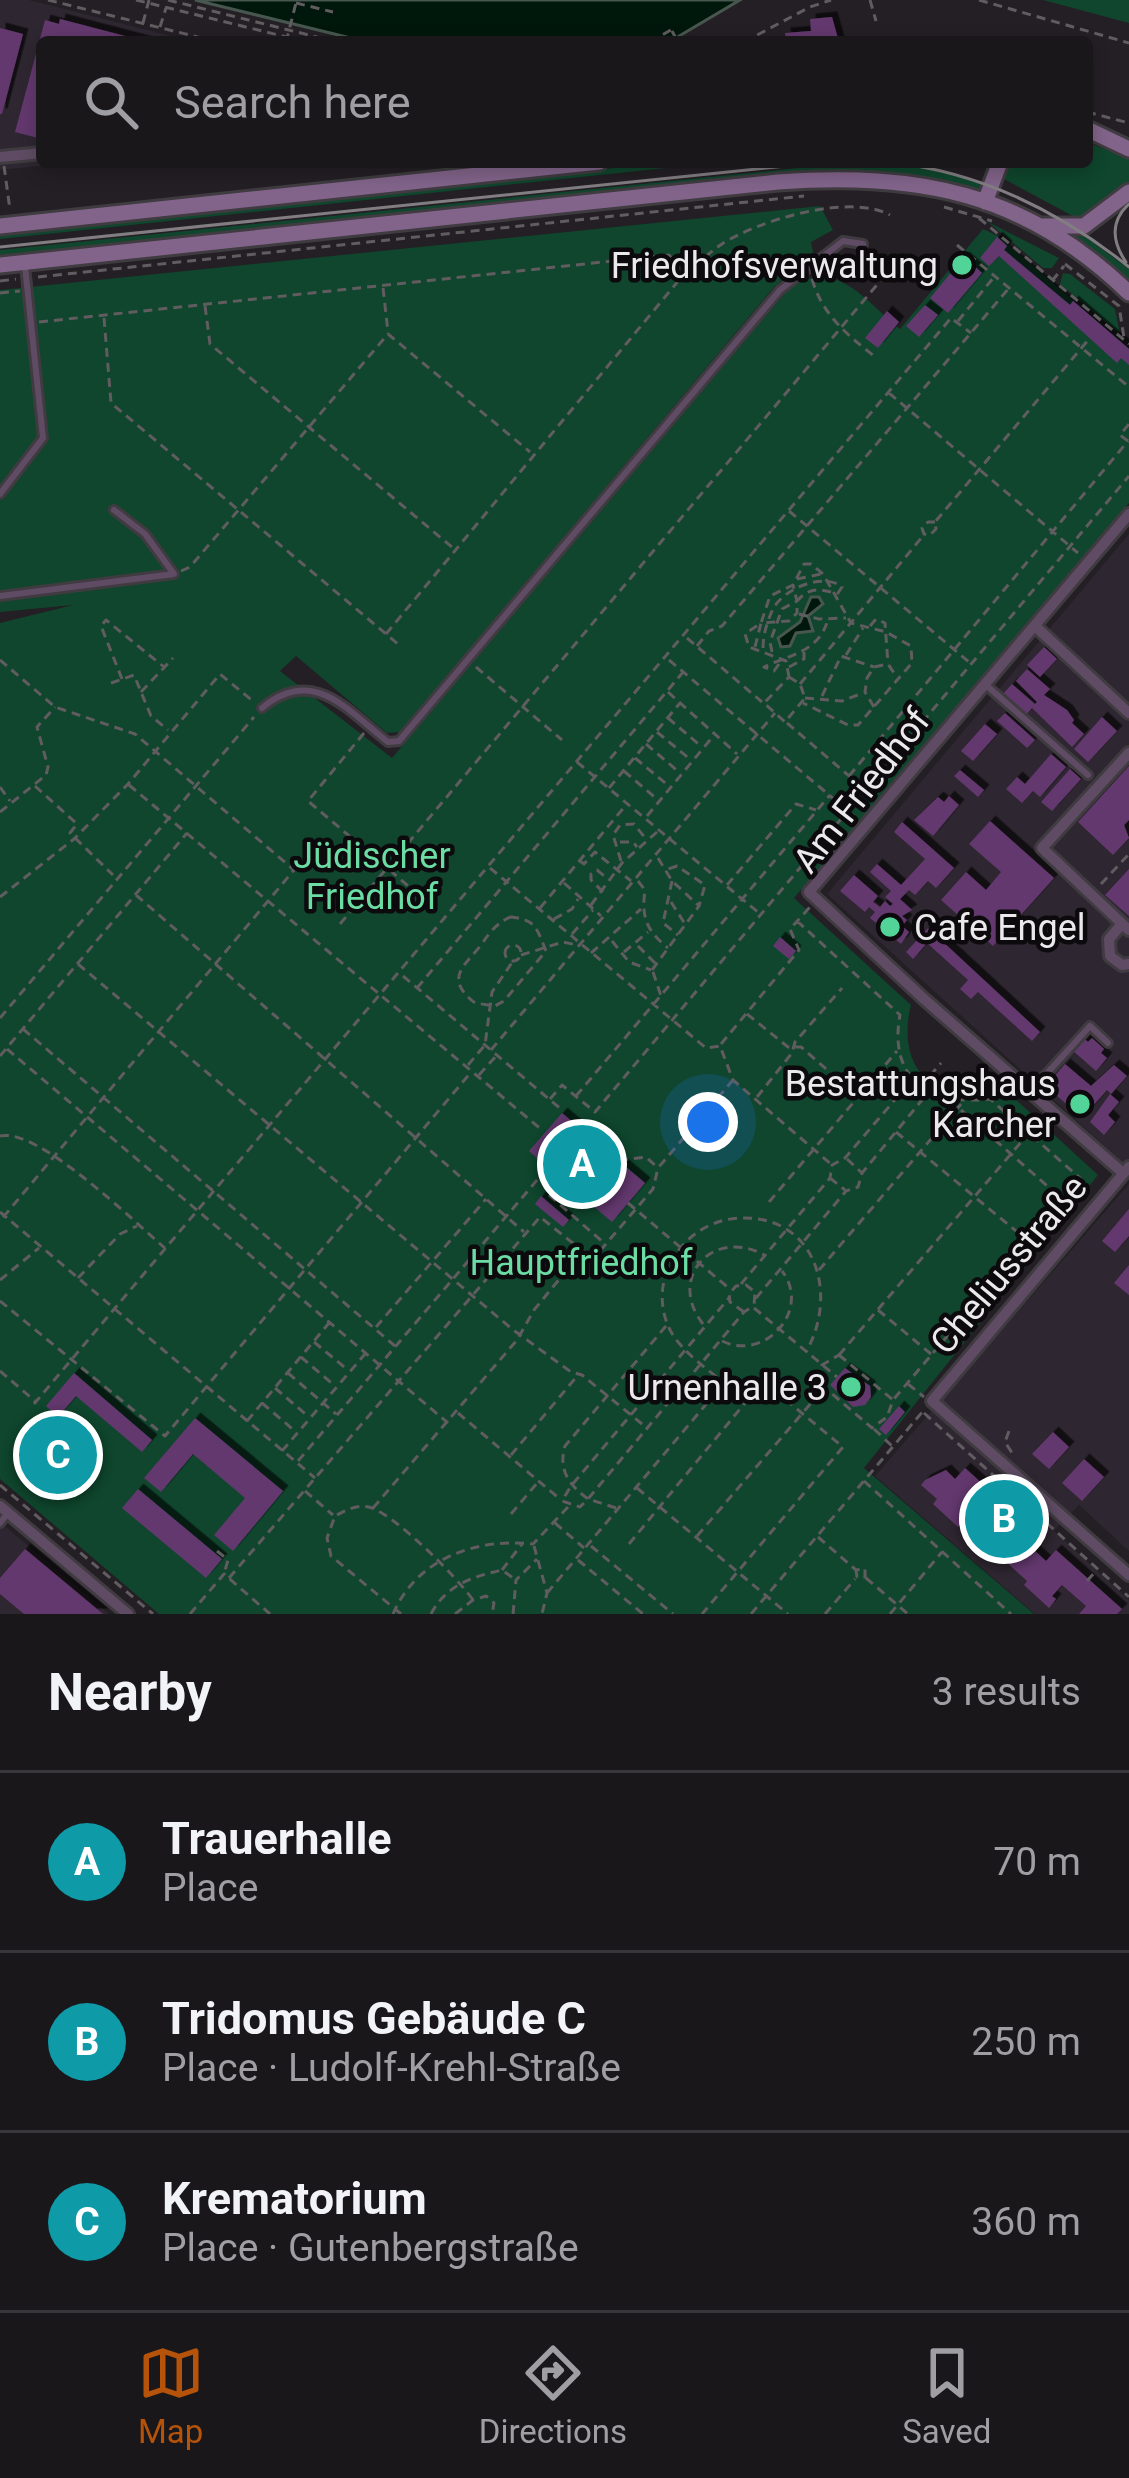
<!DOCTYPE html>
<html lang="en">
<head>
<meta charset="utf-8">
<style>
	:root { --surface:#1a171b; --page:#272428; --text:#f1f3f6; --muted:#9f9fa3; --line:#38363a; --accent:#b45309 }
	body { margin:0; font-family:Roboto,sans-serif; background:var(--page); color:var(--text) }
	.you { position:absolute; left:708px; top:1122px; width:42px; height:42px; margin:-30px; border:9px solid #fff; border-radius:50%; background:#1a73e8; box-shadow:0 0 0 18px #1a73e833 }
	.badge { display:grid; place-items:center; width:78px; height:78px; border-radius:50%; background:var(--accent); color:#fff; font-size:39px; font-weight:700 }
	.pin { position:absolute; translate:-50% -50%; border:6px solid #fff; box-shadow:0 3px 12px #0006 }
	.list { margin:0; padding:0; list-style:none }
	h2 { display:flex; justify-content:space-between; align-items:center; height:156px; margin:0; padding:0 48px; font-size:51px }
	h2 small { font-size:39px; font-weight:400; color:var(--muted) }
	.list li { display:grid; grid-template-columns:78px 1fr auto; gap:36px; align-items:center; box-sizing:border-box; height:180px; padding:0 48px; border-top:3px solid var(--line) }
	.list b { display:block; font-size:45px; white-space:nowrap }
	.list p { margin:0; font-size:39px; white-space:nowrap; color:var(--muted) }
	.list em { font-size:39px; font-style:normal; color:var(--muted) }
	.icon { flex:none; width:66px; height:66px; fill:none; stroke:currentColor; stroke-width:2; stroke-linecap:round; stroke-linejoin:round }
	.map { position:relative; flex:none; width:1129px; height:1614px; overflow:hidden }
	.search { position:absolute; background:var(--surface); box-shadow:0 6px 18px #0003; left:36px; right:36px; top:36px; height:132px; display:flex; align-items:center; gap:30px; box-sizing:border-box; padding:0 42px; border-radius:12px; color:var(--muted); font-size:45px }
	.sheet { height:696px; background:var(--surface) }
	nav { display:flex; justify-content:space-around; align-items:center; box-sizing:border-box; height:168px; border-top:3px solid var(--line); background:var(--surface); font-size:33px; color:var(--muted) }
	nav a { display:grid; justify-items:center; gap:6px }
	nav .on { color:var(--accent) }
	.map>svg:first-child { display:block }
	.built { fill:#2e2630 }
	.green { fill:#0f462d }
	.water { fill:#00170b; stroke:#47564e; stroke-width:3 }
	.building { fill:#63386e; filter:url(#shadow) }
	.lines { fill:none; stroke-linecap:round; stroke-linejoin:round }
	.lane-casing { stroke:#3f3b40; stroke-width:12 }
	.street-casing { stroke:#3f3b40; stroke-width:16 }
	.secondary-casing { stroke:#3f3b40; stroke-width:21 }
	.path { stroke:#605c60; stroke-width:3; stroke-dasharray:9 6; stroke-linecap:butt }
	.lane { stroke:#5f4c64; stroke-width:6 }
	.street { stroke:#5f4c64; stroke-width:10 }
	.secondary { stroke:#82648a; stroke-width:15 }
	.tram { stroke:#817d81; stroke-width:3 }
	.path-bridge { stroke:#605c60; stroke-width:3; stroke-dasharray:9 6; stroke-linecap:butt }
	.poi-dot { fill:#52d397; stroke:#0c0a0c; stroke-width:4.5 }
	.labels { text-anchor:middle; stroke-width:9; stroke-linejoin:round; paint-order:stroke }
	.poi-label { font-size:36px; fill:#ece9ec; stroke:#0c0a0c; text-anchor:end }
	.street-label { font-size:36px; fill:#ece9ec; stroke:#0c0a0c }
	.park-label { font-size:36px; fill:#6bdca4; stroke:#0c0a0c }
</style>
</head>
<body>
<div class="map">
<svg width="1129" height="1614" viewBox="0 0 1129 1614">
	<defs>
		<filter id="shadow"><feDropShadow dx="5.5" dy="-5.5" stdDeviation="0" flood-color="#0009"/></filter>
	</defs>
	<rect width="100%" height="100%" fill="#231f24"/>
	<!-- built -->
	<path class="built" d="M0,0H29L187,40L42,42V162H77L0,170Z
		M1129,534V1168L827,894Z
		M1129,1184V1551L1079,1505L1054,1531L1129,1600V1614H1035L875,1476Z
		M0,1522L109,1614H0Z"/>
	<!-- green -->
	<path class="green" d="M1043,0H1129V23Z
		M1087,142L1129,159V186L1082,221L1002,178L1009,162H1087Z
		M669,162H722L0,239V235Z
		M857,162L919,167L982,182L977,192L906,174L816,170L0,257V250Z
		M840,185L904,191L839,188L786,191L35,268Z
		M820,206L833,230L811,242L813,252L774,287L400,732L387,733L296,656L280,671L392,758L792,285C840,260 864,300 900,329L983,229L998,236L1129,348V503L794,898L911,1005C895,1069 936,1109 999,1084L1098,1175L864,1468L1034,1614H159L0,1479V623L73,605L0,612V290Z
		M988,222L1059,258L1052,268H1043Z
		M1080,233L1129,269V284L1069,235Z
		M1063,273L1070,274L1115,309L1120,334L1060,284Z"/>
	<!-- water -->
	<path class="water" d="M195,0H740L669,42H367Z
		M811,597H819L823,604L808,616L813,631L796,633L790,646L781,647L778,638L800,622Z"/>
	<!-- building -->
	<path class="building" d="M832,17L839,42H786L785,33L811,31L810,19Z
		M60,19L148,42H42V122L38,138L15,132L45,20L59,24Z
		M0,28L23,34L2,114H0Z
		M997,237L1007,246L1004,250L1070,305L1073,301L1129,349V365L1121,358L1117,363L999,256L989,266L980,258Z
		M964,257L982,273L948,313L930,298Z
		M925,305L938,315L919,337L906,326Z
		M887,311L899,322L878,348L865,338Z
		M1044,647L1057,659L1040,677L1027,665Z
		M1027,669L1050,689L1044,695L1067,710L1074,720L1072,723L1084,734L1072,747L1032,708L1025,716L1002,695L1012,684L1035,704L1037,702L1016,681Z
		M1005,713L1035,740L1027,748L997,721Z
		M1102,717L1117,731L1088,762L1074,749Z
		M985,724L997,734L973,761L961,751Z
		M1051,754L1066,767L1040,797L1033,791L1022,803L1006,789L1017,777L1025,784Z
		M1129,766V820L1124,825L1129,838L1113,855L1078,822Z
		M1070,769L1081,779L1052,811L1041,802Z
		M960,770L984,790L978,797L954,776Z
		M949,796L959,805L933,836L914,820L938,797L944,802Z
		M990,821L1054,878L993,946L941,900L966,872L986,890L1001,872L969,844Z
		M902,822L954,868L936,888L928,881L915,895L909,890L900,899L912,910L902,916L907,920L902,926L909,932L901,944L870,918L875,912L869,907L865,912L840,891L854,875L878,896L873,902L880,907L885,901L890,906L893,904L885,897L891,891L870,872L877,864L901,885L925,859L894,832Z
		M1129,869V916L1105,895Z
		M928,928L1040,1032L1032,1041L978,992L971,999L960,989L968,980L927,943L913,959L906,952Z
		M780,937L796,951L789,959L773,946Z
		M1083,1037L1088,1042L1092,1038L1104,1049L1101,1053L1107,1058L1096,1071L1072,1050Z
		M1065,1064L1091,1086L1114,1065L1127,1076L1111,1094L1107,1090L1082,1118L1046,1086Z
		M1110,1094L1119,1102L1108,1115L1115,1122L1104,1135L1090,1122Z
		M562,1113L645,1183L612,1222L586,1200L579,1207L551,1183L557,1176L529,1151Z
		M541,1196L569,1220L563,1227L535,1204Z
		M1129,1209V1236L1115,1252L1102,1241Z
		M1129,1265V1295L1114,1283Z
		M845,1368L870,1386L871,1397L865,1405L853,1407L830,1385Z
		M74,1373L152,1440L142,1452L76,1396L58,1417L46,1406Z
		M899,1406L905,1412L886,1435L879,1429Z
		M195,1418L283,1491L233,1551L214,1535L245,1498L193,1454L161,1492L144,1478Z
		M46,1421L94,1460L64,1493L53,1484L58,1478L22,1449Z
		M1053,1432L1069,1447L1049,1469L1032,1454Z
		M1084,1459L1104,1477L1082,1501L1062,1483Z
		M965,1468L1032,1528L1022,1539L1046,1561L1056,1550L1122,1609L1117,1614H1079L1086,1606L1062,1585L1052,1596L1056,1599L1049,1608L1024,1585L1027,1581L1016,1571L1003,1559L999,1563L974,1541L996,1525L972,1503L962,1515L966,1518L958,1527L933,1504L937,1499L921,1485L925,1480L946,1470L955,1479Z
		M138,1489L222,1559L206,1578L122,1508Z
		M25,1549L103,1614H24L0,1594V1578Z"/>
	<g class="lines">
		<!-- lane casing -->
		<g class="lane-casing">
			<path id="lane" d="M0,494L43,438L25,266
				M0,596L174,574L145,534L114,510
				M987,686L1088,775
				M262,708C314,665 348,711 388,742L399,741L780,290L843,241L863,244
				M1030,1092L1090,1026L1108,1043
				M0,1523L8,1513"/>
		</g>
		<!-- street casing -->
		<g class="street-casing">
			<path id="street" d="M0,157L42,153
				M1035,626L1129,713
				M1129,753L1042,848L1129,930
				M1122,924L1109,939L1110,956L1122,965L1129,964
				M1129,1167L932,1401L1129,1575
				M1123,1173L924,999L809,892L1129,514
				M0,1506L128,1614"/>
		</g>
		<!-- secondary casing -->
		<g class="secondary-casing">
			<path id="secondary" d="M1087,129L1129,149
				M985,202L1000,162
				M0,226L599,162
				M1040,226H1084L1129,192
				M0,265L778,182C918,172 1025,192 1129,293"/>
		</g>
		<!-- path -->
		<path class="path" d="M48,0L218,42
			M136,0L307,42
			M168,0L337,42
			M870,0L876,21
			M979,0L1129,43
			M296,3L333,12
			M160,27L166,8
			M672,31L678,42
			M650,42L676,27
			M744,42L810,7L831,0
			M1087,112L1129,123
			M4,166L10,210
			M944,207L992,221
			M979,218L1129,344
			M957,245L1129,387
			M1065,264L1119,306L1124,338
			M38,277L804,196
			M812,279C822,314 846,334 874,356
			M0,281L16,279
			M1052,281L1064,266
			M383,288L388,332
			M0,293L20,291
			M205,306L210,344L453,548
			M104,318L111,403L398,644
			M958,321L994,277
			M39,322L669,255L683,273
			M889,393L1078,553
			M1128,441L1120,435L1129,424
			M789,511L969,662
			M935,522H928L922,528L924,534L930,535L936,529L935,522L1089,339
			M181,571L190,567L388,334L530,452
			M797,579L821,574
			M799,614L819,619L846,618
			M870,626L876,619L885,623L888,664
			M386,634L684,274C697,264 709,253 722,244C759,220 850,193 890,215
			M687,638L762,702
			M697,646L709,631L722,626L1009,288
			M755,647L761,623L789,621L797,613V601C808,589 816,588 831,592
			M763,648C763,636 767,621 773,609C784,588 824,572 842,587L836,596
			M772,652L770,642L782,609L797,601L793,585
			M846,655L863,628
			M0,660L55,707L135,734L294,870L0,1221
			M669,660L854,816
			M779,664L774,671L764,667C788,655 819,653 828,619
			M476,667L562,740
			M789,667L804,659V650
			M789,677L786,661L749,647L745,634L761,623L770,596L793,585L804,564H811L823,574L851,623L886,632L911,646L912,663L858,725H848L803,703
			M789,677L800,684L805,698L785,722L764,703Z
			M122,679L101,626L106,620L164,667
			M111,683L134,675L151,716L168,730
			M800,684L923,536
			M141,692L173,658
			M668,692L737,754
			M822,696L841,656L874,667
			M805,698L842,701L863,693
			M874,707L865,692L867,678L874,667L888,664L896,676
			M668,718L702,747
			M787,723L862,787
			M657,732L691,760
			M364,733L308,801L426,901
			M646,744L680,773
			M635,758L669,786
			M577,762L759,913
			M624,771L658,800
			M849,776L1128,441
			M129,785L542,1130
			M35,786L77,824L70,833L113,875
			M0,787L10,801
			M609,788L680,703
			M0,812L46,775L48,767L37,727L55,707
			M647,816L715,734
			M620,842H633L637,847
			M658,858L672,881L698,905
			M580,861L584,864L595,852L631,881
			M621,861L613,835L620,825L634,824L646,839
			M490,868L706,1048L720,1046L733,1080L832,1165
			M638,881L645,890C641,918 647,931 668,948
			M672,881L663,923L678,935
			M564,883L601,916
			M1101,884L1129,854
			M727,885L796,804L816,810
			M603,892L591,880V874L597,870L608,879
			M136,895L524,1232
			M0,897L74,839L128,784L220,674L254,702
			M671,902L685,924
			M591,905L622,863L657,832
			M540,908L626,805
			M510,917C536,919 537,929 546,951L504,1001L495,1006L475,1003C443,978 465,966 481,945C490,932 496,924 510,917Z
			M554,919L572,909L578,899
			M797,921L900,1015C888,1080 931,1106 990,1099L1081,1179L893,1400
			M340,924L881,280
			M572,934L593,910
			M612,941L629,962L651,970
			M505 953a8 8 0 1 1 16 0a8 8 0 1 1-16 0Z
			M638,946L657,965
			M624,952L648,932
			M591,953L641,909
			M521,955L563,942L577,945
			M78,964L512,1329L571,1372L582,1375L647,1428
			M652,970L699,906L705,885L677,866L665,870
			M653,972L661,996
			M403,976L562,1110
			M417,988L684,671
			M747,1014L788,1047H801L857,1096
			M0,1018L254,717
			M23,1029L395,1346
			M721,1044L799,950L790,929L810,907
			M7,1049L448,1423
			M491,1050L775,713
			M0,1056L187,833
			M468,1065L485,1045L492,992L513,961
			M479,1075L497,1055
			M920,1087L941,1063
			M576,1096L830,795
			M757,1097L792,1053L795,1042L842,988
			M550,1099L562,1085L595,1112L1129,476
			M961,1110L1062,1199
			M896,1132L1027,1240
			M0,1136C38,1127 133,1221 165,1248
			M597,1138L623,1160L646,1157L657,1167
			M847,1159L862,1173
			M830,1178L845,1190
			M549,1195L604,1243
			M769,1202L897,1051
			M628,1203L731,1290
			M0,1212L315,1478
			M819,1270L961,1104
			M78,1278L120,1234L137,1226
			M0,1280L39,1248
			M741,1284L830,1178L832,1165L845,1158L911,1081
			M756,1298L846,1191L858,1187L862,1173L927,1094
			M0,1301L165,1436L472,1071
			M754,1308L837,1377
			M878,1310L931,1354
			M744,1312L730,1302L729,1294L736,1286L746,1285L755,1292L754,1305
			M703,1324C666,1277 714,1227 764,1255
			M666,1326L565,1446C558,1470 569,1485 588,1499L580,1507L562,1501L571,1486L729,1298
			M376,1327L486,1199
			M722,1341C765,1362 812,1310 782,1271
			M314,1342L348,1370
			M839,1355L1028,1134
			M839,1355L893,1400L887,1417L872,1428L817,1381L822,1365Z
			M301,1357L335,1386
			M0,1371L35,1401
			M288,1373L336,1414
			M908,1384L924,1397
			M275,1388L309,1417
			M262,1403L296,1432
			M34,1404L951,318L971,333
			M458,1413L561,1500
			M924,1413L1129,1597
			M247,1421L329,1323
			M874,1429L892,1446
			M1009,1431L1005,1442L1014,1456
			M282,1451L365,1354
			M511,1455L578,1375
			M298,1461L538,1179
			M864,1481L1011,1614
			M0,1485L153,1614
			M637,1488L788,1614
			M305,1491L333,1515
			M997,1500L1006,1489
			M373,1508L517,1340L534,1310L580,1254
			M616,1508L588,1499L744,1312L753,1306
			M511,1514L538,1482
			M555,1523L584,1548
			M697,1536L824,1388
			M818,1537L856,1570L865,1569V1577H857L856,1570
			M629,1544L763,1381L843,1447L702,1614
			M534,1546L547,1593L542,1614
			M591,1546L673,1614
			M217,1551L228,1560L224,1574
			M578,1560L643,1614
			M502,1570L522,1544
			M229,1578L540,1217L593,1259L653,1189L658,1168L733,1080
			M866,1578L908,1614
			M1087,1581L1097,1570
			M547,1593L724,1383C704,1366 676,1348 667,1323C648,1273 688,1220 740,1218C816,1215 839,1294 806,1352
			M190,1614L224,1574L270,1614
			M393,1614C417,1558 476,1538 533,1544L568,1507
			M401,1614L331,1556L327,1538L335,1516C347,1510 358,1503 372,1508C398,1518 456,1576 473,1600
			M431,1614C446,1585 472,1577 502,1570L516,1580
			M455,1614L473,1600L486,1596L494,1603L492,1614
			M513,1614L516,1580L537,1559
			M751,1614L924,1410
			M825,1614L855,1579
			M890,1614L942,1552"/>
		<!-- lane -->
		<use href="#lane" class="lane"/>
		<!-- street -->
		<use href="#street" class="street"/>
		<!-- secondary -->
		<use href="#secondary" class="secondary"/>
		<!-- tram -->
		<path class="tram" d="M887,162C979,171 1058,210 1129,267
			M0,247L825,162
			M1126,262C1112,242 1110,221 1129,204"/>
		<!-- path-bridge -->
		<path class="path-bridge" d="M143,23L149,0
			M286,42L296,3"/>
	</g>
	<!-- markers -->
	<g class="poi-dot">
		<circle cx="962" cy="265" r="12"/>
		<circle cx="890" cy="927" r="12"/>
		<circle cx="1080" cy="1104" r="12"/>
		<circle cx="851" cy="1387" r="12"/>
	</g>
	<g class="labels">
		<!-- poi labels -->
		<g class="poi-label">
			<text x="938" y="278">Friedhofsverwaltung</text>
			<text x="914" y="940" text-anchor="start">Cafe Engel</text>
			<text x="1056" y="1096">Bestattungshaus<tspan x="1056" dy="41">Karcher</tspan></text>
			<text x="827" y="1400">Urnenhalle 3</text>
		</g>
		<!-- street labels -->
		<g class="street-label">
			<text transform="translate(861 790) rotate(-52)" y="13">Am Friedhof</text>
			<text transform="translate(1008 1264) rotate(-50)" y="13">Cheliusstraße</text>
		</g>
		<!-- park labels -->
		<g class="park-label">
			<text x="372" y="868">Jüdischer<tspan x="372" dy="41">Friedhof</tspan></text>
			<text x="581" y="1275">Hauptfriedhof</text>
		</g>
	</g>
</svg>
<div class="you"></div>
<div class="pin badge" style="left:582px;top:1164px;background:#0f9aa8">A</div>
<div class="pin badge" style="left:1004px;top:1519px;background:#0f9aa8">B</div>
<div class="pin badge" style="left:58px;top:1455px;background:#0f9aa8">C</div>
<div class="search"><svg class="icon" aria-label="search" viewBox="0 0 24 24"><circle cx="10" cy="10" r="6"/><path d="M15 15l6 6"/></svg>Search here</div>
</div>
<section class="sheet">
<h2>Nearby<small>3 results</small></h2>
<ul class="list">
<li><span class="badge" style="background:#0f9aa8">A</span><div><b>Trauerhalle</b><p>Place</p></div><em>70 m</em></li>
<li><span class="badge" style="background:#0f9aa8">B</span><div><b>Tridomus Gebäude C</b><p>Place · Ludolf-Krehl-Straße</p></div><em>250 m</em></li>
<li><span class="badge" style="background:#0f9aa8">C</span><div><b>Krematorium</b><p>Place · Gutenbergstraße</p></div><em>360 m</em></li>
</ul>
</section>
<nav>
<a class="on"><svg class="icon" aria-label="map" viewBox="0 0 24 24"><path d="M3 6l6-2 6 2 6-2v14l-6 2-6-2-6 2zM9 4v14M15 6v14"/></svg>Map</a>
<a><svg class="icon" aria-label="directions" viewBox="0 0 24 24"><path d="M12 3l9 9-9 9-9-9zM9 14v-3h6M13 9l2 2-2 2"/></svg>Directions</a>
<a><svg class="icon" aria-label="saved" viewBox="0 0 24 24"><path d="M7 4h10v16l-5-4-5 4z"/></svg>Saved</a>
</nav>
</body>
</html>
